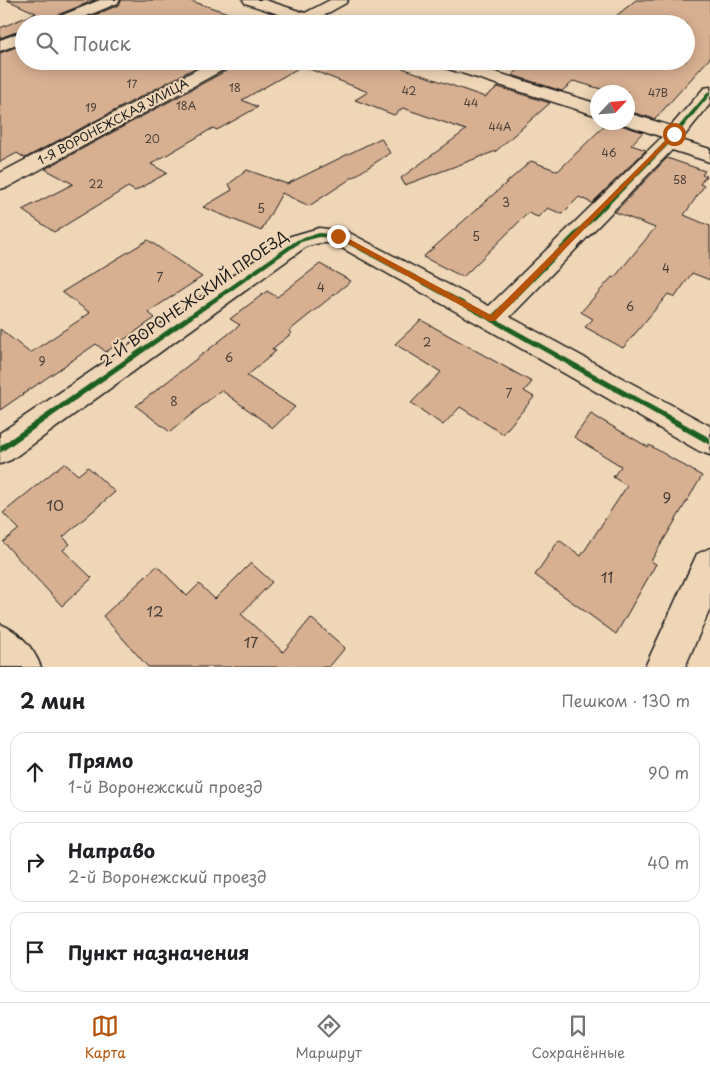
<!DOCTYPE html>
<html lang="ru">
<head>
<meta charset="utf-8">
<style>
	:root { --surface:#fff; --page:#f2f2f2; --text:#202124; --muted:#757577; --line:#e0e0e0; --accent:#b45309 }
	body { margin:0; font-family:"Playpen Sans",sans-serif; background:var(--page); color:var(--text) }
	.compass { position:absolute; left:590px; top:85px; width:45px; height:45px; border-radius:50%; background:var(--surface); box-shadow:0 2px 12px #0003; rotate:64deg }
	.stop { position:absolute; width:15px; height:15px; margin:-11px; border:4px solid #b45309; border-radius:50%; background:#fff }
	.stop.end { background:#b45309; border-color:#fff; box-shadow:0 1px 5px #0008 }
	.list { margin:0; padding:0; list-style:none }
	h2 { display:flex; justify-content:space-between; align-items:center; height:65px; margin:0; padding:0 20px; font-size:21px }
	h2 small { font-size:16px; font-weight:400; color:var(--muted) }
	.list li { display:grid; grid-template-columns:32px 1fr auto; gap:15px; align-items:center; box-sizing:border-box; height:80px; margin:0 10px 10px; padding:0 10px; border:1px solid var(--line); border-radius:15px }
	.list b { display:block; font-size:19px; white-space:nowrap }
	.list p { margin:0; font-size:16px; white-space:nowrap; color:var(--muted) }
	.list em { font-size:16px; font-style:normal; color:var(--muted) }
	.icon { flex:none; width:28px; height:28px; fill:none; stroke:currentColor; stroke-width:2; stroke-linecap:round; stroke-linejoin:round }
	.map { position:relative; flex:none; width:710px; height:667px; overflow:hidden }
	.search { position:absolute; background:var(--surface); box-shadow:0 2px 12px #0003; left:15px; right:15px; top:15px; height:55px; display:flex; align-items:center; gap:12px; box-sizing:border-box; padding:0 18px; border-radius:28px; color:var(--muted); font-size:19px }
	.sheet { height:335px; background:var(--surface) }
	nav { display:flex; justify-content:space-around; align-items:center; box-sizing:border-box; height:70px; border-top:1px solid var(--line); background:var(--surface); font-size:14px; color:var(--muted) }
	nav a { display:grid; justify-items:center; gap:2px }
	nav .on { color:var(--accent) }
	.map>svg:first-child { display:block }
	.building { fill:#d7af91; stroke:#1c1c1c }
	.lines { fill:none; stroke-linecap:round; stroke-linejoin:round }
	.street-casing { stroke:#1c1c1c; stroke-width:3 }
	.street { fill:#efd6b7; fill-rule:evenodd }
	.cycleway-casing { stroke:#efd6b7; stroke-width:3 }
	.cycleway { fill:#1b5e20; fill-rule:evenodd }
	.route { fill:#b45309 }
	.labels { text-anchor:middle; stroke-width:4; stroke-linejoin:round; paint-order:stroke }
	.far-number-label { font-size:11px; fill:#4b4139 }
	.far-street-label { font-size:12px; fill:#1c1c1c; stroke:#efd6b7 }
	.number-label { font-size:12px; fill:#4b4139 }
	.street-label { font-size:15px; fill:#1c1c1c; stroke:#efd6b7 }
	.near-number-label { font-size:15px; fill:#4b4139 }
</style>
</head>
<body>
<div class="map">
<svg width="710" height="667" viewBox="0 0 710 667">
	<rect width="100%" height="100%" fill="#efd6b7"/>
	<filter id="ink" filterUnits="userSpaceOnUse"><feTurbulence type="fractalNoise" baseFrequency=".02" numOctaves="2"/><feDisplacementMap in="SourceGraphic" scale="10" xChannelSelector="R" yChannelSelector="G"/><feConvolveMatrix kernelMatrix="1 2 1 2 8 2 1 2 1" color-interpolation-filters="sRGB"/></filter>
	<g filter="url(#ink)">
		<!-- building -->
		<path class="building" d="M7,0H95L47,19L44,24H24V29L0,38V28L36,13Z
			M122,0H188L262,24H73L119,5Z
			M636,0H710V58L655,119L628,111V104L632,99L628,97V92H611L574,81L562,91L512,75L530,61H686V24H606Z
			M24,44V61H208L25,158L17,153L0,162V53Z
			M236,61H382L485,97L498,87L550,103L496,151L405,185L401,178L466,130L403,108L394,115L355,100L368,92L302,66L242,100L258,107L217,130L213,128L151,164L167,173L135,191L128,187L54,232L22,210L73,184L45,169L233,67Z
			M608,122H619L620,125L643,132L631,145L646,150L592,203L579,197L562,214L548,208L538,217L528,213L463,277L423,257L531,161L558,171Z
			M381,138L390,153L309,206L282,193L261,231L203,207L232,190L229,184L247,170L287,184Z
			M667,158L705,171L702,175L706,176L700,184L704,186L684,215L710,226V280L692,273L675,297L668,294L623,348L585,327L593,319L581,312L612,277L614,278L655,228L615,212Z
			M148,240L202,277L148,312L155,318L106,352L96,344L0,410V329L30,353L90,313L62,292Z
			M320,264L351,281L289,331L292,333L272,349L276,351L247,376L295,407L273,428L221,390L170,432L136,406L240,325L230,319L267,291L277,297Z
			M421,320L532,382L524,391L534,397L503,434L460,407L443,425L411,403L441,372L395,344Z
			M591,414L648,447L649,445L702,476L651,561L656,564L616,634L535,575L559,540L581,556L627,486L613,477L621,466L574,437Z
			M64,463L78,475L88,467L115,492L63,537L70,544L63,550L92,578L62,606L3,542L19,529L3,513Z
			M251,563L272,582L241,614L283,652L311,618L345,648L329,667H148L103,616L157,566L187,596L199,584L215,599Z"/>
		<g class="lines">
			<!-- street casing -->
			<g class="street-casing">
				<path id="street" d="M100,0H120L118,3L68,24H46L48,21Z
					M243,0H265L305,13L330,0H348L346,3L319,18L328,21L330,24H291L293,19L245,3Z
					M24,31V42L0,51V40Z
					M213,61H234L232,65L8,187L0,189V173Z
					M434,61H460L598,104V116L436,65Z
					M710,87V104L681,140L710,149V162L672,150L510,317L710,426V455L699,451L482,326L333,243H320L307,246L11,460L0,464V433L291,236L319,228L346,231L489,306L662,137L621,123L628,122V113L671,126L704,88Z
					M710,548V609L685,667H645L697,554Z
					M0,624C20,632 33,647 41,667H0Z"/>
			</g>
			<!-- street -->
			<use href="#street" class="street"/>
			<!-- cycleway casing -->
			<g class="cycleway-casing">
				<path id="cycleway" d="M709,91H710V95L670,143L496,319L710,438V445L490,321L337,238L319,237L301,242L0,453V446L297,240L319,233L340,235L491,316L666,141Z"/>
			</g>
			<!-- cycleway -->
			<use href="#cycleway" class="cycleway"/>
		</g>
	</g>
	<!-- route -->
	<path class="route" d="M674,132L676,135L495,321H489L334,236L340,234L491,315Z"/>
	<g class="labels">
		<!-- far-number labels -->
		<g class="far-number-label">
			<text x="132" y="88">17</text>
			<text x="235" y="92">18</text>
			<text x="409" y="95">42</text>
			<text x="658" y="97">47В</text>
			<text x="471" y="107">44</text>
			<text x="186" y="110">18А</text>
			<text x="91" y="112">19</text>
			<text x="500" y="131">44А</text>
			<text x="152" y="143">20</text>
			<text x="609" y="157">46</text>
			<text x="680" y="184">58</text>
			<text x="96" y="188">22</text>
		</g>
		<!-- far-street labels -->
		<g class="far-street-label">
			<text transform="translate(113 122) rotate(-28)" y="4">1-Я ВОРОНЕЖСКАЯ УЛИЦА</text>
		</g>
		<!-- number labels -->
		<g class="number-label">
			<text x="506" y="207">3</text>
			<text x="261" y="213">5</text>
			<text x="476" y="241">5</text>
			<text x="666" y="273">4</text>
			<text x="160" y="282">7</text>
			<text x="321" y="292">4</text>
			<text x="630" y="311">6</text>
			<text x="427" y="347">2</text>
			<text x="229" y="362">6</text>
			<text x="42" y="366">9</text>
			<text x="509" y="398">7</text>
			<text x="174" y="406">8</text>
		</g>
		<!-- street labels -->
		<g class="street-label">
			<text transform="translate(194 299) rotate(-35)" y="5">2-Й ВОРОНЕЖСКИЙ ПРОЕЗД</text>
		</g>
		<!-- near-number labels -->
		<g class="near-number-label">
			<text x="667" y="503">9</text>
			<text x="55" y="511">10</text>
			<text x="607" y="583">11</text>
			<text x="155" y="617">12</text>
			<text x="251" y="648">17</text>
		</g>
	</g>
</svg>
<svg class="compass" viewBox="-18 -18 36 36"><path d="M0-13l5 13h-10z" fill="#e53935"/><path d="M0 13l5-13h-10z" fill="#757577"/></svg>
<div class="stop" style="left:674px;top:134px"></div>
<div class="stop end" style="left:338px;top:236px"></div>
<div class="search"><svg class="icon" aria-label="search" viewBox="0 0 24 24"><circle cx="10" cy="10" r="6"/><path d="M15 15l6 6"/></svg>Поиск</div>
</div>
<section class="sheet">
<h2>2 мин<small>Пешком · 130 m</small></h2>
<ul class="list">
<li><svg class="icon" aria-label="ahead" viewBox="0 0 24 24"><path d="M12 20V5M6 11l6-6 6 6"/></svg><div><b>Прямо</b><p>1-й Воронежский проезд</p></div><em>90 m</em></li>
<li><svg class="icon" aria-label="right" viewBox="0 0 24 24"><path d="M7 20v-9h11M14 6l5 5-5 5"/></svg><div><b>Направо</b><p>2-й Воронежский проезд</p></div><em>40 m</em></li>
<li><svg class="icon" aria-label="arrive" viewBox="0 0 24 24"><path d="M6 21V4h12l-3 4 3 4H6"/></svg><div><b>Пункт назначения</b></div></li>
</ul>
</section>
<nav>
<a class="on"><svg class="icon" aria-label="map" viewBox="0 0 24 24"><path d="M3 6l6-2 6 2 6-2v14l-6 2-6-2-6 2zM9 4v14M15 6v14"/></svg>Карта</a>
<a><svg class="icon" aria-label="directions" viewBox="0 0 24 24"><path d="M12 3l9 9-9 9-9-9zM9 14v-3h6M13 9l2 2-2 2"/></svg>Маршрут</a>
<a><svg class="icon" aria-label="saved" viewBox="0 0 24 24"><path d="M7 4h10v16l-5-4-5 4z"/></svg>Сохранённые</a>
</nav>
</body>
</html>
